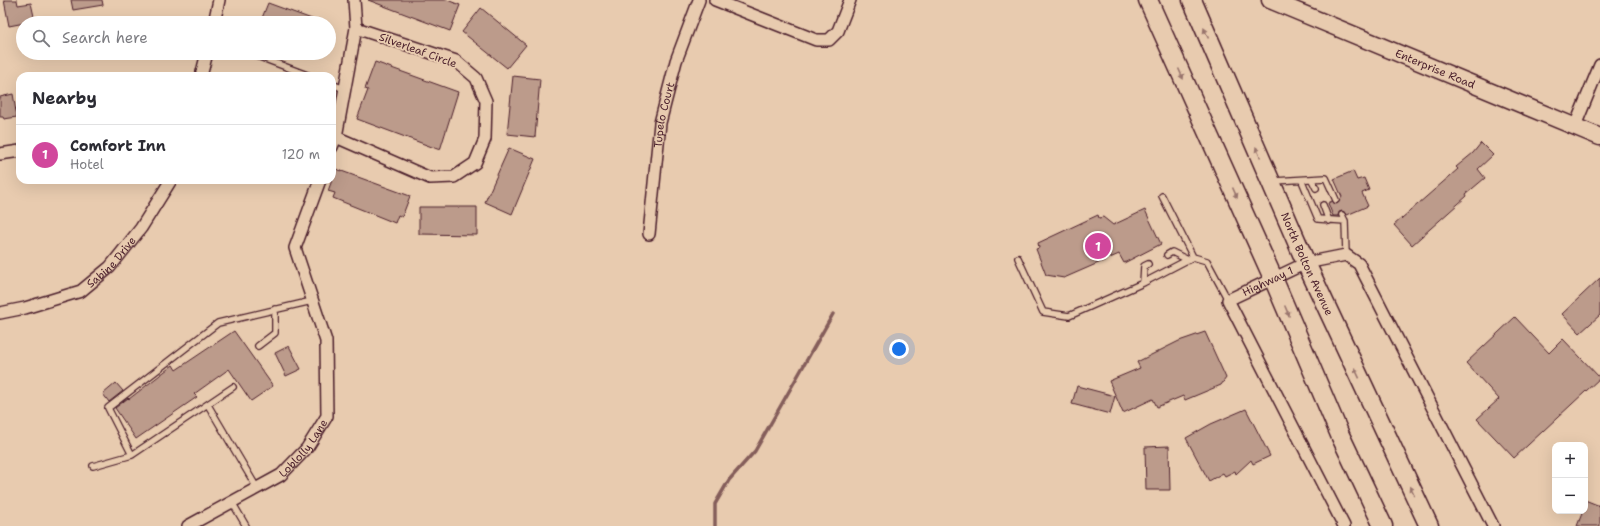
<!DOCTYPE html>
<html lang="en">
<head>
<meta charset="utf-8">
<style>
	:root { --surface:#fff; --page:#f7f7f7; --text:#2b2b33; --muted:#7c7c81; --line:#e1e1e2; --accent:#4a1f2b }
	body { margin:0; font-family:"Shantell Sans",sans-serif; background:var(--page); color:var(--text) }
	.controls { position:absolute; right:12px; bottom:12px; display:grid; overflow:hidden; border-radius:8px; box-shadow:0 4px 16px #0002 }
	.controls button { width:36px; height:36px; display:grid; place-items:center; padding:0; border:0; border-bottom:1px solid var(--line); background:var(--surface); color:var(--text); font:20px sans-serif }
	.you { position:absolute; left:899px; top:349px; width:14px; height:14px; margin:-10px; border:3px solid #fff; border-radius:50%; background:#1a73e8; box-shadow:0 0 0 6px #1a73e833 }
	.badge { display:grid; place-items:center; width:26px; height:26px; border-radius:50%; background:var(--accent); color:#fff; font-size:13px; font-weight:700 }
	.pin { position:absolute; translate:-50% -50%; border:2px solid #fff; box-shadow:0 1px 4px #0006 }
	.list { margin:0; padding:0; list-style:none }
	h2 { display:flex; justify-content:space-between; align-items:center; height:52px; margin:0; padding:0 16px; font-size:17px }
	h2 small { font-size:13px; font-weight:400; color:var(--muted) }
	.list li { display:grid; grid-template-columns:26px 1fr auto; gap:12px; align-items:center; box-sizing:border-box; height:60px; padding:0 16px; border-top:1px solid var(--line) }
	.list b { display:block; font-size:15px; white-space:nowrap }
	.list p { margin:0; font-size:13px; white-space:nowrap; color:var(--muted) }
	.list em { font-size:13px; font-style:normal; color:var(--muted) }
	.icon { flex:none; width:22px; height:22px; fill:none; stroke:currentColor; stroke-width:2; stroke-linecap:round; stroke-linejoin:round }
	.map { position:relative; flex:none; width:1600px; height:526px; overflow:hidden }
	.search { position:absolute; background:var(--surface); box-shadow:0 4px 16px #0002; left:16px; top:16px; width:320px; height:44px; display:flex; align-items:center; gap:10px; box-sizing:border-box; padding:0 14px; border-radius:22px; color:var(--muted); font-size:15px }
	.panel { position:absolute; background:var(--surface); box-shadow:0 4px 16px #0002; left:16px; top:72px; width:320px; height:112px; border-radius:12px }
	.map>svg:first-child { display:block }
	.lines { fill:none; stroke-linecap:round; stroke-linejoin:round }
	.stream { stroke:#845d5a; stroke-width:3.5 }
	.building { fill:#bc9b8b; stroke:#4a1f2b }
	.lane-casing { stroke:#4a1f2b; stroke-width:8 }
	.street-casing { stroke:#4a1f2b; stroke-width:14 }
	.secondary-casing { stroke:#4a1f2b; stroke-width:19 }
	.primary-casing { stroke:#4a1f2b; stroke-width:21 }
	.lane { stroke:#e8cbaf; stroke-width:5.5 }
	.street { stroke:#e8cbaf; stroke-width:11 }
	.secondary { stroke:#e8cbaf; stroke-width:16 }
	.primary { stroke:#e8cbaf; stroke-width:18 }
	.oneway { fill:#99756d }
	.labels { text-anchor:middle; stroke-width:4; stroke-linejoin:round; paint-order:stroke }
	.street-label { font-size:11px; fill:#4a1f2b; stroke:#e8cbaf }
</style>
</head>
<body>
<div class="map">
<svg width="1600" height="526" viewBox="0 0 1600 526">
	<rect width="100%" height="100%" fill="#e8cbaf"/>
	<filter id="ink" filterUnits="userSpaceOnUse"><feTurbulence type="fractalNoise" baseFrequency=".025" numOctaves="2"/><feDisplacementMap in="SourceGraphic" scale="8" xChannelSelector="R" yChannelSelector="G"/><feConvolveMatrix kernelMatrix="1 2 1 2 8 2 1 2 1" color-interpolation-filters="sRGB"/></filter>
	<g filter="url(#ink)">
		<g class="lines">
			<!-- stream -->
			<path class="stream" d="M715,526V504L729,480L755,451L833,314"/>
		</g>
		<!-- building -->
		<path class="building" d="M4,0H17L18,5L31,3L35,21L9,26Z
			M71,0H102L103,5L73,10Z
			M368,0H447L460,5L450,31Z
			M268,3L320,22V23H260Z
			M481,8L526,45L507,68L462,32Z
			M375,62L458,92L440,150L357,119L368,90L365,89Z
			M513,76L540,79L535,137L507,134Z
			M13,94L17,117L4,119L3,117H0V97Z
			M1481,143L1493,155L1478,169L1485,178L1466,194L1467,196L1412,245L1394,225L1458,169L1456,167L1473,153Z
			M509,148L535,159L512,214L485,202Z
			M336,169L410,196L402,217L398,215L395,223L333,198L335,193L328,191Z
			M1353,171L1357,180L1364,178L1369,190L1362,193L1368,206L1347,215L1342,211L1339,212L1338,216H1333L1328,203L1332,201L1337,204L1342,197L1334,179Z
			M419,207H477V235L419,234Z
			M1145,210L1161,244L1124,263L1119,254L1064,278L1046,275L1036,249L1039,248L1038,243L1098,215L1099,218L1103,217L1113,225Z
			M1600,278V315L1580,333L1562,314Z
			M1515,317L1549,353L1563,339L1600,378L1514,458L1477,419L1499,399L1466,363Z
			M234,331L273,386L251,401L229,369L194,394L197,397L136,439L115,408L128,398L129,399L173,365L176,370Z
			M1205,332L1226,378L1221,385L1185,400L1183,396L1157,407L1153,399L1123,413L1109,381L1140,368L1137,362L1179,341Z
			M289,346L301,369L286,376L275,353Z
			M116,383L123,391L109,402L103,394Z
			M1077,386L1115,396L1110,414L1072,404Z
			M1246,409L1270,456L1253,464L1251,460L1236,474L1235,471L1225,476L1223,473L1209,481L1186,438L1211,424Z
			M1169,446L1170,490H1146L1145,447Z
			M1585,500L1600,506V526H1577L1583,511H1585Z"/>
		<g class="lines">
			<!-- lane casing -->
			<g class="lane-casing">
				<path id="lane" d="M257,56L310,76
					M332,84L344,89
					M1312,180L1316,188
					M1274,181L1326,178L1336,200
					M1302,181L1318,219L1345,221
					M1162,196L1193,257L1207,261L1228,300
					M1323,205L1329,221
					M1342,215L1345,221L1346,255
					M1167,255L1172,252L1188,260
					M1018,258L1043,312L1069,316L1143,283L1193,257
					M1143,283L1144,266L1148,264
					M258,346L275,333V309
					M208,405L257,488
					M132,455L233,387
					M93,466L132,455L108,408L218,323L312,301
					M232,502L246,526"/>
			</g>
			<!-- street casing -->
			<g class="street-casing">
				<g id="street">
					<path d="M715,0L816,40H829L838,31L850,0"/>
					<path d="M214,23L219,0"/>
					<path d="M201,76L207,53"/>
					<path d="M1575,126L1600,65"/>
					<path d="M336,137L430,178L454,177L475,163L485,139L486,101L476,78L456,61L356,28"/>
					<path d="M332,147L336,137L356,28L354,0"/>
					<path d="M0,154L20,151"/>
					<path id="s1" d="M649,234L660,123L676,61L699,0"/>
					<path id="s2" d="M0,313L25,308L81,291L110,267L141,228L171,180"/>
					<path id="s3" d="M188,526L281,475L307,448L327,416L326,341L295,248L320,180"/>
					<path id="s4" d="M1344,526L1228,300L1306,263L1346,255L1359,264L1493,526"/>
				</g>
			</g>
			<!-- secondary casing -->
			<g class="secondary-casing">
				<g id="secondary">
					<path id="s5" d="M1270,0L1600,137"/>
				</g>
			</g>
			<!-- primary casing -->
			<g class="primary-casing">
				<g id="primary">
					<path d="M1148,0L1273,278L1340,435L1383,526"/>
					<path id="s6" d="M1192,0L1306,263L1429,526"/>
				</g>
			</g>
			<!-- lane -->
			<use href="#lane" class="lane"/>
			<!-- street -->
			<use href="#street" class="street"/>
			<!-- secondary -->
			<use href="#secondary" class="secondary"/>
			<!-- primary -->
			<use href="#primary" class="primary"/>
		</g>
		<!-- one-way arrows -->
		<defs><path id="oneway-solid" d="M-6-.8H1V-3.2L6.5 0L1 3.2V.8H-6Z"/></defs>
		<g class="oneway">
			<use href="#oneway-solid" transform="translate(1206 33) rotate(-114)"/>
			<use href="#oneway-solid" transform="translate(1181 74) rotate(66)"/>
			<use href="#oneway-solid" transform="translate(1258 152) rotate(-114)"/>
			<use href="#oneway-solid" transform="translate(1235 193) rotate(66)"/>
			<use href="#oneway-solid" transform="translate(1287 311) rotate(67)"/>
			<use href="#oneway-solid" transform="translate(1357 373) rotate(-115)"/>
			<use href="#oneway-solid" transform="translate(1412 491) rotate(-115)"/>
		</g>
	</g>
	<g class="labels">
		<!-- street labels -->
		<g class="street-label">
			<text transform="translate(418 50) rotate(20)" y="4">Silverleaf Circle</text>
			<text dy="4" stroke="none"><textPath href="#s5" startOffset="179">Enterprise Road</textPath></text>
			<text dy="4" stroke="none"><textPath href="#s1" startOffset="120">Tupelo Court</textPath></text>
			<text dy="4" stroke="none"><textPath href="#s2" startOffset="126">Sabine Drive</textPath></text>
			<text dy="4" stroke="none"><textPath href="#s6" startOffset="288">North Bolton Avenue</textPath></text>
			<text dy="4" stroke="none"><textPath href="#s4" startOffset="298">Highway 1</textPath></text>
			<text dy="4" stroke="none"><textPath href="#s3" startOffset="141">Loblolly Lane</textPath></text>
		</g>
	</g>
</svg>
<div class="controls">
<button>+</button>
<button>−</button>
</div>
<div class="you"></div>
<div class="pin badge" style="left:1098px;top:246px;background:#d1479c">1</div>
<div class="search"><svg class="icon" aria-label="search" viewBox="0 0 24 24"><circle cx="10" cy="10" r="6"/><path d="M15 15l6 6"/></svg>Search here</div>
<section class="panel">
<h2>Nearby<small></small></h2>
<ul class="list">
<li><span class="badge" style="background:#d1479c">1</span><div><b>Comfort Inn</b><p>Hotel</p></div><em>120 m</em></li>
</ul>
</section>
</div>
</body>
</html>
